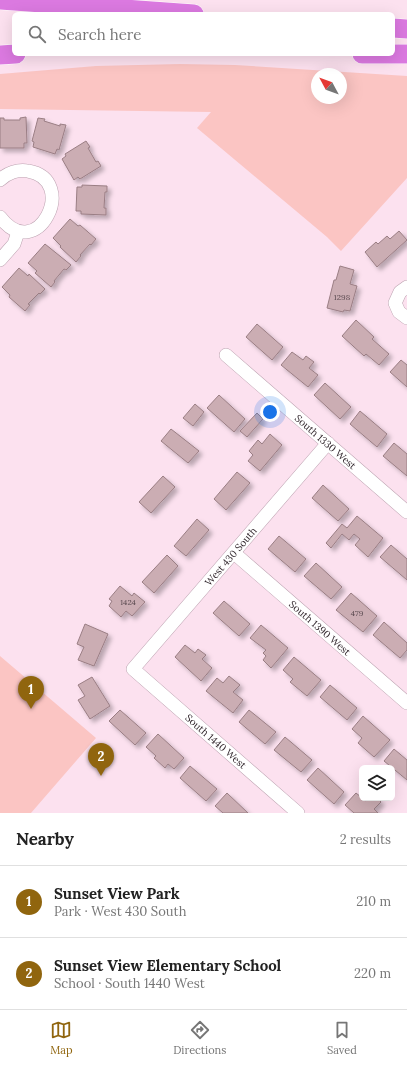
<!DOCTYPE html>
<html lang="en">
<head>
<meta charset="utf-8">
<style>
	:root { --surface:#fff; --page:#f6f6f6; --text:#222; --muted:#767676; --line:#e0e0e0; --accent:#90650e }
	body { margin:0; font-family:Lora,serif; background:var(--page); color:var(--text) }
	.controls { position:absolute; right:12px; bottom:12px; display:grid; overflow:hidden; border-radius:6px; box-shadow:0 4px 16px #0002 }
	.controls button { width:36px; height:36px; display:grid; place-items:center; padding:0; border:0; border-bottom:1px solid var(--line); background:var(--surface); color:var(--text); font:20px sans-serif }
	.compass { position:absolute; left:311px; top:68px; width:36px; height:36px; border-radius:50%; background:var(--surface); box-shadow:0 4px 16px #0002; rotate:311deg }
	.you { position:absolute; left:270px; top:412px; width:14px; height:14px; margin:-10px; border:3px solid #fff; border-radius:50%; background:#1a73e8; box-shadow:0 0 0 6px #1a73e833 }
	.badge { display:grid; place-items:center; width:26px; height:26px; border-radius:50%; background:var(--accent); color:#fff; font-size:13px; font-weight:700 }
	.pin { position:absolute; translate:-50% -33px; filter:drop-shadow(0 1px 2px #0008) }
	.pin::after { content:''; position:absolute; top:21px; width:14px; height:12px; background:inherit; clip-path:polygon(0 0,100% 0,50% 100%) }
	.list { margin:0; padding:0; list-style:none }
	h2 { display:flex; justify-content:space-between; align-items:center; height:52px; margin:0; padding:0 16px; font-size:17px }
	h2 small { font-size:13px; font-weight:400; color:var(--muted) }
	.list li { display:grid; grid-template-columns:26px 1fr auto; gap:12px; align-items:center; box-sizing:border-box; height:72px; padding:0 16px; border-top:1px solid var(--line) }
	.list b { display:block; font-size:15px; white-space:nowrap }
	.list p { margin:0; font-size:13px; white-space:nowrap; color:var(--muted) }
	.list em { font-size:13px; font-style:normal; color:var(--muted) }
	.icon { flex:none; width:22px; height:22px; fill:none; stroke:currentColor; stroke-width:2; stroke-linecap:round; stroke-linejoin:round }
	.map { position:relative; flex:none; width:407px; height:813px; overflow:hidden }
	.search { position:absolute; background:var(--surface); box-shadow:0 4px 16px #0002; left:12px; right:12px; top:12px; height:44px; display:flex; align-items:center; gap:10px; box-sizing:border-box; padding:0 14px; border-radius:6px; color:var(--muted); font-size:15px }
	.sheet { height:196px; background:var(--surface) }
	nav { display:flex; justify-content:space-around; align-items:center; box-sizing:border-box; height:56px; border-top:1px solid var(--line); background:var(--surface); font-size:11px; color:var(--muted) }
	nav a { display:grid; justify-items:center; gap:2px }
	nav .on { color:var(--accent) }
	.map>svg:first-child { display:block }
	.green { fill:#fbc5c3; fill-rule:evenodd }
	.building { fill:#cbadb3; stroke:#9a7e84; filter:url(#shadow) }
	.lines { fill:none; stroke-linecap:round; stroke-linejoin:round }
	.minor-casing { stroke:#bda3b1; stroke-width:14 }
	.highway-casing { stroke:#fff; stroke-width:20 }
	.minor { stroke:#fff; stroke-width:13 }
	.highway { stroke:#db79e0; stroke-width:19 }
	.labels { text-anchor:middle; stroke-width:3; stroke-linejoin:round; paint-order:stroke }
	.number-label { font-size:8px; fill:#59494f }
	.street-label { font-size:10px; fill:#33282e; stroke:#fff }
</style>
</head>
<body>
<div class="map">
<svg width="407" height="813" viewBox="0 0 407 813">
	<defs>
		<filter id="shadow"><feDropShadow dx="3.5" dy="3.5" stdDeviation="2" flood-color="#0004"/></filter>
	</defs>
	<rect width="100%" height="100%" fill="#fce1ef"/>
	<!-- green -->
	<path class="green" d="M180,64L235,65L407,76V178L341,251L327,237L197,128L211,112L0,109V74L96,66ZM317,74H341V98H317Z
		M0,656L96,738L31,813H0Z"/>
	<!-- building -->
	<path class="building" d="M26,117L27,143H24V148H0V118H4V120H20V118Z
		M38,118L45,119L44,121L60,126V124L66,125L59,150L57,149L55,154L33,147L34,142L32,141Z
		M86,141L90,147L88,148L96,162L98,161L101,166L80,179L78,177L74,180L62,159L66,156L65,154Z
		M82,185L107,186V192H105L104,208H106V215L81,214V211H76L77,187H82Z
		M70,219L78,226L80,225L96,239L91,245L90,244L80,255L81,256L76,262L60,247L61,246L53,238Z
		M399,231L407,240L377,267L365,252L376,242L378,244L387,236L390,239Z
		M45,244L71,265L66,270L64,269L54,281L55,282L51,287L35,273L37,271L28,263Z
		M340,266L354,270L350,284L357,286L350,311L344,310L343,312L327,308L334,280H336Z
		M19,268L28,276L29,274L45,289L40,294L39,293L28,304L30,305L25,311L9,297L10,295L2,287Z
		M356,320L374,337L372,339L389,354L379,365L366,354L364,356L342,336Z
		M257,324L283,347L272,360L246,337Z
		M292,352L303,360L306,356L314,362L309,368L318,375L308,387L281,365Z
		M401,360L407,365V387L390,372Z
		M325,383L351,407L340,419L314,395Z
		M219,395L245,419L234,432L207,408Z
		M195,404L204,412L193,426L183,418Z
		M360,411L387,434L377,447L350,424Z
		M257,413L263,419L247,437L240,431Z
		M171,429L199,451L188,463L161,441Z
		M270,434L282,445L260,471L248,461L253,455L249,451L258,440L262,444Z
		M394,443L407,454V476L383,456Z
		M237,472L250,483L226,510L214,499Z
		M163,476L175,487L151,513L139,502Z
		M323,485L349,509L338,521L312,498Z
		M357,516L383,538L368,557L355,545L360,539L354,534L349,540L342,534L331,548L326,543L342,524L347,528Z
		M197,519L209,530L186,556L174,546Z
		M279,536L306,559L295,572L268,549Z
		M391,545L407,559V580L380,557Z
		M167,555L178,566L154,593L142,582Z
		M316,563L342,587L331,599L304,576Z
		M120,586L132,596L134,593L145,602L132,616L126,611L121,617L109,606L112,601L109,599Z
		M351,593L377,616L363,632L336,610Z
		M224,601L250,624L239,636L213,613Z
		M384,622L407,643V650L400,658L373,635Z
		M85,624L108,634L94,666L78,660L84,647L77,644Z
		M261,625L288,648L271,668L263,660L266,656L263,653L266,650L250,638Z
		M185,645L195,653L198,649L206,655L202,659L212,668L201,681L175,657Z
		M294,657L321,680L307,696L290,682L293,679L283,670Z
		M229,676L240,685L233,692L243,700L233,713L206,691L217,678L223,683Z
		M92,677L110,706L90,719L78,700L85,696L78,685Z
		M330,685L357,708L347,720L320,697Z
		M120,710L146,733L135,745L109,721Z
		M249,710L276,732L265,744L239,722Z
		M363,716L390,740L374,757L358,743L362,738L352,729Z
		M158,734L184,758L174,769L168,764L165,768L154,758L156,756L146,747Z
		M285,737L312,760L301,772L274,750Z
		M394,749L407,760V780L384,761Z
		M190,766L217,789L206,801L180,778Z
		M318,768L344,792L334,804L307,780Z
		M227,793L248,813H223L215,806Z
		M356,793L366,801L369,798H377L381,802L374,809L378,813H354L345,805Z"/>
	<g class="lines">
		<!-- minor casing -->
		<g class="minor-casing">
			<g id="minor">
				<path d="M0,180C7,173 18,169 28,171C80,180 37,266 0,217"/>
				<path d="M0,260L14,244L18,232"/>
				<path d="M407,287L400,292L395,303L399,312L407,318"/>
				<path id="s1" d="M226,355L407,512"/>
				<path id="s2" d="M234,553L407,703"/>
				<path id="s3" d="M298,813L133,669L328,443"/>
			</g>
		</g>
		<!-- highway casing -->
		<g class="highway-casing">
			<path id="highway" d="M0,0L194,14
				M393,28L407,29
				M362,54H407
				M0,55L16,54"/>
		</g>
		<!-- minor -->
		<use href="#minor" class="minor"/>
		<!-- highway -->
		<use href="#highway" class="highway"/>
	</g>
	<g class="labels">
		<!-- number labels -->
		<g class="number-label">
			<text x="342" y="300">1298</text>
			<text x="128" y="605">1424</text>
			<text x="357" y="616">479</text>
		</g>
		<!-- street labels -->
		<g class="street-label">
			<text dy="4" stroke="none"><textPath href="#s1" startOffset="132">South 1330 West</textPath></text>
			<text dy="4" stroke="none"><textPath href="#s3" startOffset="368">West 430 South</textPath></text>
			<text dy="4" stroke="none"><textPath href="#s2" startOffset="114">South 1390 West</textPath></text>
			<text transform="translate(216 741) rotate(41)" y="4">South 1440 West</text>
		</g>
	</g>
</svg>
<div class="controls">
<button><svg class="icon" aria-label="layers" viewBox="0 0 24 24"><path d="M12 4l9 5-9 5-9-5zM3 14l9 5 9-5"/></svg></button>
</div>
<svg class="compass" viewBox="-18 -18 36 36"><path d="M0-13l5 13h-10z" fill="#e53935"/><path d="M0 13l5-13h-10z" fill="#767676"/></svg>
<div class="you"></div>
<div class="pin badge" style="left:31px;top:709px">1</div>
<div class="pin badge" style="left:101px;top:776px">2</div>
<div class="search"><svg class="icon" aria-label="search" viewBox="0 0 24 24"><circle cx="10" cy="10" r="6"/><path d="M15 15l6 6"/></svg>Search here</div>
</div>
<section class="sheet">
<h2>Nearby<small>2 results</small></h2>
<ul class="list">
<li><span class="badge">1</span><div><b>Sunset View Park</b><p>Park · West 430 South</p></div><em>210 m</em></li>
<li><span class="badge">2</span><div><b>Sunset View Elementary School</b><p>School · South 1440 West</p></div><em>220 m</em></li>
</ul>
</section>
<nav>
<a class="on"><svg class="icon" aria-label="map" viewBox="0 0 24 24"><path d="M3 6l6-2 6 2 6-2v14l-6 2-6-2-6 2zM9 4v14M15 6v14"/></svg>Map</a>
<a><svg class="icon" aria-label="directions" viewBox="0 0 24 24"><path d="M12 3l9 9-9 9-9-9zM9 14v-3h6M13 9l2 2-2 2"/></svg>Directions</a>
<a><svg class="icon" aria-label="saved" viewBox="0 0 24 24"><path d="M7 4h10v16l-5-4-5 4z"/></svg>Saved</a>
</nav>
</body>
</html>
